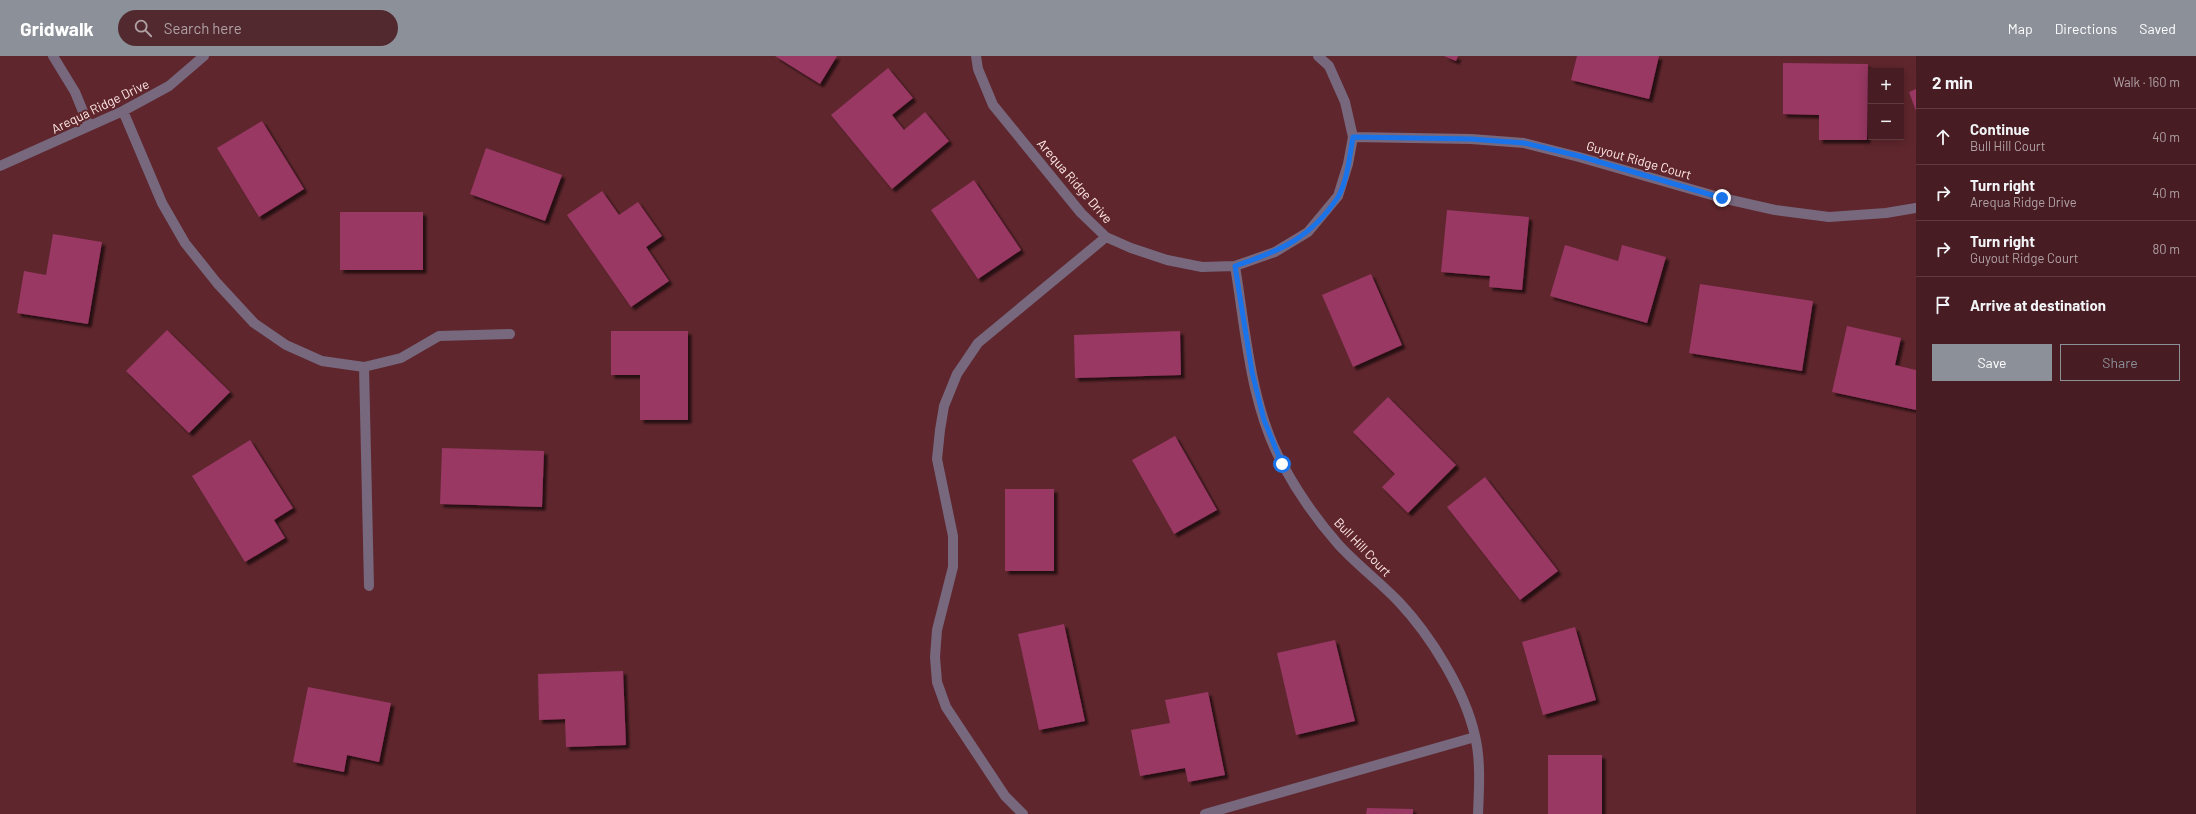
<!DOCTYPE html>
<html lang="en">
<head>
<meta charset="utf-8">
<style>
	:root { --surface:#471c22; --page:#51292f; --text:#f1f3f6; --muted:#b0a1a5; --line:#5f3a40; --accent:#8c9099 }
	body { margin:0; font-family:Barlow,sans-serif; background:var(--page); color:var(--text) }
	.controls { position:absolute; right:12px; top:12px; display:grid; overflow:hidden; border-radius:0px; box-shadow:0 2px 10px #0003 }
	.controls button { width:36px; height:36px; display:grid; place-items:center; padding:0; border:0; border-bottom:1px solid var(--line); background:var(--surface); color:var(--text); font:20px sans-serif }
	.stop { position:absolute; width:12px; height:12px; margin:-9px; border:3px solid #1a73e8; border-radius:50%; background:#fff }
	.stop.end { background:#1a73e8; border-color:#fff; box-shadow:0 1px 4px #0008 }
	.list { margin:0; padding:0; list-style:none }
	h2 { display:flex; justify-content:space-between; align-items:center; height:52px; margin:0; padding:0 16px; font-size:17px }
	h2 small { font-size:13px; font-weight:400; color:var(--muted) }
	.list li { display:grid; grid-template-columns:26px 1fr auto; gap:12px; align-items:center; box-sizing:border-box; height:56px; padding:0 16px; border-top:1px solid var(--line) }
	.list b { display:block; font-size:15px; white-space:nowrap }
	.list p { margin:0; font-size:13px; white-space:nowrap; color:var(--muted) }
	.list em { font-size:13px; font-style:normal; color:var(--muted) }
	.actions { display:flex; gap:8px; padding:12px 16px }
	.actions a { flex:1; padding:9px 0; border:1px solid var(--accent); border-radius:0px; text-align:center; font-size:14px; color:var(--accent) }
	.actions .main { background:var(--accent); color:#fff }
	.icon { flex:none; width:22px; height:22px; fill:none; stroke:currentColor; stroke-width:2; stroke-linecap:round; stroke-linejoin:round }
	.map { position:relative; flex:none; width:1916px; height:758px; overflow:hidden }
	header { display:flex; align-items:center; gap:24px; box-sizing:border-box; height:56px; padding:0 20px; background:var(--accent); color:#fff }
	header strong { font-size:19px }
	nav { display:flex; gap:22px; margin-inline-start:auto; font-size:14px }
	.search { width:280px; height:36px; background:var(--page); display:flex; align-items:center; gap:10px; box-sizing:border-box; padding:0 14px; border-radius:22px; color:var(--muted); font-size:15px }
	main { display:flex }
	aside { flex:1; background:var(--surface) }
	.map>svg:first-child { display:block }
	.building { fill:#983764; filter:url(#shadow) }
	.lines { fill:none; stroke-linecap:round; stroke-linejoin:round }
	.street { stroke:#77687e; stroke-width:10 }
	.route { stroke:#1a73e8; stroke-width:5 }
	.labels { text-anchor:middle; stroke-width:4; stroke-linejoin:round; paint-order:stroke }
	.street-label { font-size:13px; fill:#fee8e8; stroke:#5f262d }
</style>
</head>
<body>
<header>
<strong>Gridwalk</strong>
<div class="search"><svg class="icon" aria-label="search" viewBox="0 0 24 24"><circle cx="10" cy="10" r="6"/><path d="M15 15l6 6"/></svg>Search here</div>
<nav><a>Map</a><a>Directions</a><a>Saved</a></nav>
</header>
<main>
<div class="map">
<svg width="1916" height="758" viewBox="0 0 1916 758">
	<defs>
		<filter id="shadow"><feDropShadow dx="3.5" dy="3.5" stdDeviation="1" flood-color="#0009"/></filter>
	</defs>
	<rect width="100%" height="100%" fill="#5f262d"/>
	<!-- building -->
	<path class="building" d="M775,0H837L820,28Z
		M1444,0H1458L1456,5Z
		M1577,0H1659L1649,43L1571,24Z
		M1783,7L1868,8L1867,84H1819V59L1783,58Z
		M888,12L913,42L892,59L904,74L925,56L949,85L892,133L831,59Z
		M1916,33V55L1909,36Z
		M262,65L304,133L259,161L217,92Z
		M486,92L562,119L545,165L470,138Z
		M974,124L1021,194L978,223L931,154Z
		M602,135L619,159L638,146L662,180L646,191L669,225L631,251L567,159Z
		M1447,154L1529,161L1522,234L1489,231L1490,220L1441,216Z
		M340,156H423V214H340Z
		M53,178L102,186L88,268L17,257L24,215L46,219Z
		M1565,189L1618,205L1622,189L1666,201L1647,267L1550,240Z
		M1371,218L1402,289L1353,311L1322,239Z
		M1700,228L1813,245L1802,315L1689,297Z
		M1847,270L1901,282L1895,309L1916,314V354L1832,336Z
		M167,274L230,336L189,377L126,315Z
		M611,275H688V364H640V319H611Z
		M1180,275L1181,319L1075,322L1074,279Z
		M1388,341L1456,409L1408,457L1382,431L1395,418L1353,376Z
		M1175,380L1217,454L1174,478L1132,404Z
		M250,384L293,452L274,464L285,482L245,506L192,420Z
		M442,392L544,395L542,451L440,448Z
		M1485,421L1558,515L1520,544L1447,451Z
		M1005,433H1054V515H1005Z
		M1064,568L1085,665L1039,674L1018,578Z
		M1575,571L1596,644L1543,659L1522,586Z
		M1335,584L1355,665L1296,679L1277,597Z
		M623,615L626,689L566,691L565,663L539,664L538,618Z
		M308,631L391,647L379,706L347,699L344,716L293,706Z
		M1208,636L1225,719L1188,726L1185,712L1140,720L1131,674L1170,667L1165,644Z
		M1548,699H1602V758H1548Z
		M1367,752L1413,753V758H1366Z"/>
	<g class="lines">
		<!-- street -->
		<path class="street" d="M53,0L75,36L89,70
			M976,0L978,13L993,49L1081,157L1106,181L1131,192L1167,204L1202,211L1235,210L1275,196L1308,176L1338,140L1348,108L1353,81L1345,46L1329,10L1318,0
			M123,55L162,147L185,187L217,227L254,267L286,289L322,305L364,311L401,302L439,280L510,278
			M1353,81L1471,83L1524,87L1579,101L1722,142L1775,154L1829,161L1886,157L1916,152
			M0,110L123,55L169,30L204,0
			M1235,210C1246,276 1250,349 1283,409C1298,437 1317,464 1338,488C1357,509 1380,526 1399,546C1431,580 1465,635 1475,680C1481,705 1479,733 1478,758
			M364,311L369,530
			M1023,758L1005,740L946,651L937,626L935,601L937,574L953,511V480L937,403L940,374L944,350L957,318L978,287L1106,181
			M1205,758L1475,681"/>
	</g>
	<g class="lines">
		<!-- route -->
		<path class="route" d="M1282,408L1264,364L1252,316L1235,210C1280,195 1311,182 1338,141C1347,126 1350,98 1353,81L1471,83L1524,87L1579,100L1722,142"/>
	</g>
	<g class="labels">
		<!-- street labels -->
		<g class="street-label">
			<text transform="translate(100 50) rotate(-26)" y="5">Arequa Ridge Drive</text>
			<text transform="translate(1639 104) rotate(16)" y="5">Guyout Ridge Court</text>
			<text transform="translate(1075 125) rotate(49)" y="5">Arequa Ridge Drive</text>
			<text transform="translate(1363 491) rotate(46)" y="5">Bull Hill Court</text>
		</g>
	</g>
</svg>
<div class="controls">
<button>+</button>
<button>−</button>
</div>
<div class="stop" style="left:1282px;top:408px"></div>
<div class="stop end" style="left:1722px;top:142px"></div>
</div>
<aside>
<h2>2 min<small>Walk · 160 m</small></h2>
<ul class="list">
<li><svg class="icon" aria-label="ahead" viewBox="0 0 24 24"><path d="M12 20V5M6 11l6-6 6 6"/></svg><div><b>Continue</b><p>Bull Hill Court</p></div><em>40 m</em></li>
<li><svg class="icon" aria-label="right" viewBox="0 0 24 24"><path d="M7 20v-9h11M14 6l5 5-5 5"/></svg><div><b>Turn right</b><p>Arequa Ridge Drive</p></div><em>40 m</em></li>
<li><svg class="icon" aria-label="right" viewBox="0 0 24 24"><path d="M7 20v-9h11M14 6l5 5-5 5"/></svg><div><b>Turn right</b><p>Guyout Ridge Court</p></div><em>80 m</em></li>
<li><svg class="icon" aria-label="arrive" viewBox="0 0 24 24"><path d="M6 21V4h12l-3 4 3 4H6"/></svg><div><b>Arrive at destination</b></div></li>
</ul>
<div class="actions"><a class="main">Save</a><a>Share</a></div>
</aside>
</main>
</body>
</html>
